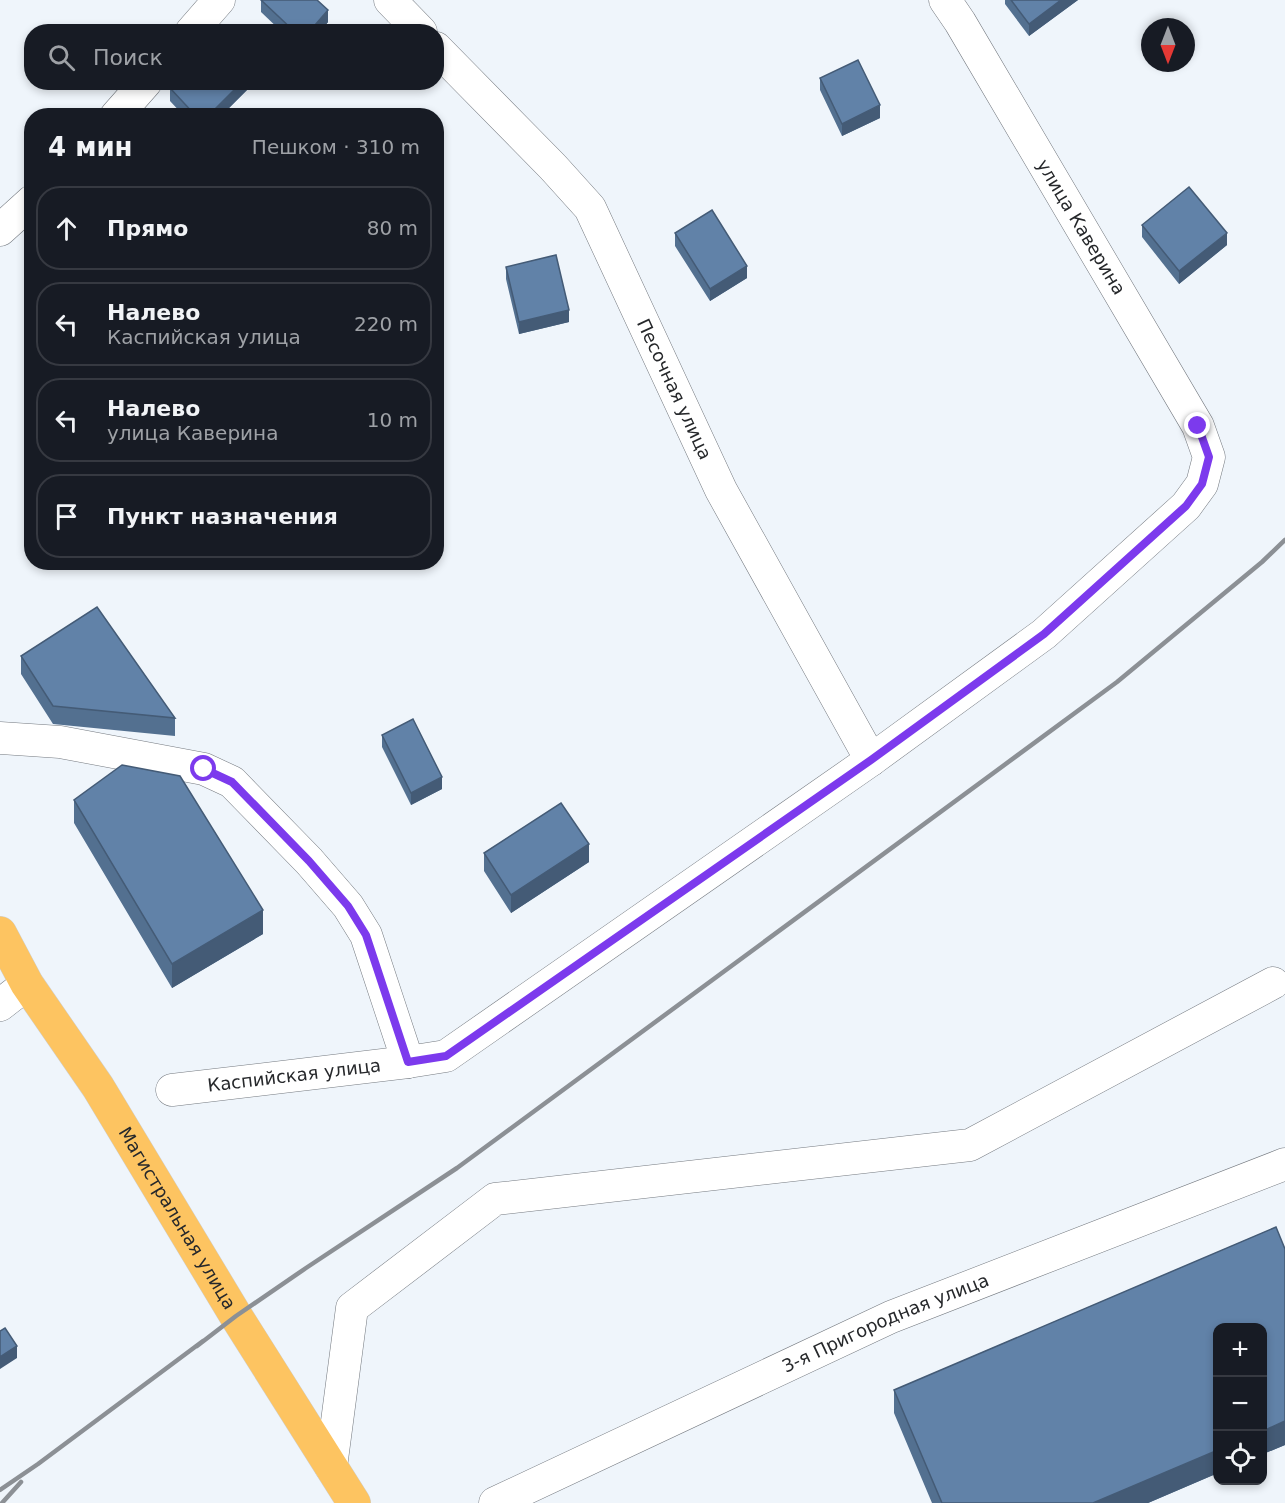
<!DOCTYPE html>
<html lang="ru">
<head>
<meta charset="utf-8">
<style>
	:root { --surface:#171b24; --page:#20242c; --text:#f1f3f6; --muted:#9ea1a6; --line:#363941 }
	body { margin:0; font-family:"DejaVu Sans",sans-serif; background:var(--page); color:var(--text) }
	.controls { position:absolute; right:18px; bottom:18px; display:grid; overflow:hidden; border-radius:12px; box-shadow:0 3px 9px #0003 }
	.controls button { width:54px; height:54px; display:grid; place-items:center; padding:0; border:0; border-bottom:2px solid var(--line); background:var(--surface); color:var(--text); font:30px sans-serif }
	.compass { position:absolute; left:1141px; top:18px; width:54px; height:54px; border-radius:50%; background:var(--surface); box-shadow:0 3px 9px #0003; rotate:180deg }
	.stop { position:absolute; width:18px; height:18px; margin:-14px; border:4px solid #7c3aed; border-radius:50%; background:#fff }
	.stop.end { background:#7c3aed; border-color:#fff; box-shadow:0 2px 6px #0008 }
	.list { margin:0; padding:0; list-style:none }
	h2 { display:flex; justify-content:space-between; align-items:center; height:78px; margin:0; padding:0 24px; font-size:26px }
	h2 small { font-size:20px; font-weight:400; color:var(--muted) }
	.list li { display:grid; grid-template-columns:39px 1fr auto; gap:18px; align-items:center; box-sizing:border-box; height:84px; margin:0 12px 12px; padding:0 12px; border:2px solid var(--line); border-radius:24px }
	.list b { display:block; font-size:22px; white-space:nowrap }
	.list p { margin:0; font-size:20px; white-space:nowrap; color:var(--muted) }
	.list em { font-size:20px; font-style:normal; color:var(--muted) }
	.icon { flex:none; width:33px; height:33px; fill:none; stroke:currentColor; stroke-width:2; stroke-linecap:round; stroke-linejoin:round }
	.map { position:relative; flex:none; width:1285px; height:1503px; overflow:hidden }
	.search { position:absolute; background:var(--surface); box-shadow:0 3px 9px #0003; left:24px; top:24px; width:420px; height:66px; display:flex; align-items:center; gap:15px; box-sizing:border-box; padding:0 21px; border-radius:24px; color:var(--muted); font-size:22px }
	.panel { position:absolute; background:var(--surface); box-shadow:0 3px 9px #0003; left:24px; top:108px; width:420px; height:462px; border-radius:24px }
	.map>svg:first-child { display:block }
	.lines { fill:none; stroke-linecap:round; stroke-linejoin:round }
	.minor-casing { stroke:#757a80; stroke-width:33 }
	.highway-casing { stroke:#cfd0d0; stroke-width:34 }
	.minor { stroke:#fff; stroke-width:32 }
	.highway { stroke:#fdc461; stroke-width:33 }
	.rail { stroke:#8c9095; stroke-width:4.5 }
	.wall { fill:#537090 }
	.shaded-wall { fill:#445b76 }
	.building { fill:#6182a8; stroke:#445b76; stroke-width:1.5 }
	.route { stroke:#7c3aed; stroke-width:8 }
	.labels { text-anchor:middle; stroke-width:4.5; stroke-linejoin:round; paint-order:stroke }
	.street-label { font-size:18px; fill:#26282b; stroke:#fff }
</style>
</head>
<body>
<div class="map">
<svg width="1285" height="1503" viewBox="0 0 1285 1503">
	<rect width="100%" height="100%" fill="#eff5fb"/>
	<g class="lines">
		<!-- minor casing -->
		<g class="minor-casing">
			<g id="minor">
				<path d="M390,0L421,32"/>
				<path d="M191,32L219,0"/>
				<path id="s1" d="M436,48L553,167L590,208L721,490L871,760"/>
				<path d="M116,116L146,82"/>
				<path d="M0,230L32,201"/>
				<path d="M0,738L60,742L204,769L232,782L309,861L348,906L366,935L408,1062"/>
				<path d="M0,1005L27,984"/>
				<path id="s2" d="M172,1090L408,1062L446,1056L871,760L1044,634L1186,506L1202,484L1209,457L1198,426L960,22L945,0"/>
				<path d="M331,1467L352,1308L495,1199L970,1145L1273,983"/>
				<path id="s3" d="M495,1503L891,1317L1285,1164"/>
			</g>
		</g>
		<!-- highway casing -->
		<g class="highway-casing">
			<g id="highway">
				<path id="s4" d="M0,933L27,984L98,1087L236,1316L354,1503"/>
			</g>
		</g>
		<!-- minor -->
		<use href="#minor" class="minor"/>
		<!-- highway -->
		<use href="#highway" class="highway"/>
		<!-- rail -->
		<path class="rail" d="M197,1346L236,1316L306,1268L457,1168L1117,682L1262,562L1285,540
			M0,1490L38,1464L203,1341
			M2,1503L21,1482"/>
	</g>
	<!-- wall -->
	<path class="wall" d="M261,0L328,22L320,32H282L261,12Z
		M1005,0H1078L1029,36L1005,4Z
		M820,78L880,118L842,136L820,90Z
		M250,82V87L221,116H184L170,101V88Z
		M1142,225L1227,245L1179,284L1142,237Z
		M675,233L747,278L710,301L675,246Z
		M506,267L569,322L519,334L506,279Z
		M21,656L175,718V736L53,724L21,674Z
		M382,735L442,789L411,805L382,747Z
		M74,800L263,934L172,988L74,823Z
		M484,853L589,862L511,913L484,871Z
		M1276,1227L1285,1249V1445L1263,1454V1328H1218V1473L1148,1503H932L894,1413V1390Z"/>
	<!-- shaded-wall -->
	<path class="shaded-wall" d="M1061,0H1078L1029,36V24Z
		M328,10V22L320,32H309Z
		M242,82H250V87L221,116H208Z
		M880,105V118L842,136V124Z
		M1227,233V245L1179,284V271Z
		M747,266V278L710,301V289Z
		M569,310V322L519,334V322Z
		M442,777V789L411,805V793Z
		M589,844V862L511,913V895Z
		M263,910V934L172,988V964Z
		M17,1346V1358L0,1369V1357Z
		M1285,1421V1445L1263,1454V1431Z
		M1218,1450V1473L1148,1503H1093Z"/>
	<!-- building -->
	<path class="building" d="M261,0H317L328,10L309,32H295Z
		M1011,0H1061L1029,24Z
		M858,60L880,105L842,124L820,78Z
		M176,82H242L208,116H196L170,88Z
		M1189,187L1227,233L1179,271L1142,225Z
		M712,210L747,266L710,289L675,233Z
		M556,255L569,310L519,322L506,267Z
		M97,607L175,718L53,706L21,656Z
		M413,719L442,777L411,793L382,735Z
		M122,765L180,776L263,910L172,964L74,800Z
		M561,803L589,844L511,895L484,853Z
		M1276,1227L1285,1249V1421L1263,1431V1328H1218V1450L1093,1503H942L894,1390Z
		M5,1328L17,1346L0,1357V1331Z"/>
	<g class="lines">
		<!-- route -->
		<path class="route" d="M204,769L232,782L309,861L348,906L366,935L408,1062L446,1056L871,760L1044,634L1186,506L1202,484L1209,457L1198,426"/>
	</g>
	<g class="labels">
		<!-- street labels -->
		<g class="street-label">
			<text transform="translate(1081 227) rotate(59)" y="6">улица Каверина</text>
			<text dy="6" stroke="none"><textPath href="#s1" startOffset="422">Песочная улица</textPath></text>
			<text dy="6" stroke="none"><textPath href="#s2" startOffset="123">Каспийская улица</textPath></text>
			<text dy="6" stroke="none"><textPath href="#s4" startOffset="336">Магистральная улица</textPath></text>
			<text dy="6" stroke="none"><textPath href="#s3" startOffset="430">3-я Пригородная улица</textPath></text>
		</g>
	</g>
</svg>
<div class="controls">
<button>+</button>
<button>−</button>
<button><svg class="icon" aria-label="locate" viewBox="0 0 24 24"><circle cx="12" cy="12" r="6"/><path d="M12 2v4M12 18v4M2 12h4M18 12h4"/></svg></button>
</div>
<svg class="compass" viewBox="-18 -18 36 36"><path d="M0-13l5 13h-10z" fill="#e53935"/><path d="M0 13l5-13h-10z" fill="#9ea1a6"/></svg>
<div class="stop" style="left:204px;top:769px"></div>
<div class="stop end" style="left:1198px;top:426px"></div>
<div class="search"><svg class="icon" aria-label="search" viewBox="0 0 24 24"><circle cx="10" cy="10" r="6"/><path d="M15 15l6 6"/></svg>Поиск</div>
<section class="panel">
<h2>4 мин<small>Пешком · 310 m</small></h2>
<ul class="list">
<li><svg class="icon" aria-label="ahead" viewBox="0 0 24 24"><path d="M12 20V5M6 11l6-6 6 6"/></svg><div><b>Прямо</b></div><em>80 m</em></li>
<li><svg class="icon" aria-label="left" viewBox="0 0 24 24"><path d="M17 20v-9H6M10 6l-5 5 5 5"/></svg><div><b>Налево</b><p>Каспийская улица</p></div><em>220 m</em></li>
<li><svg class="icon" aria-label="left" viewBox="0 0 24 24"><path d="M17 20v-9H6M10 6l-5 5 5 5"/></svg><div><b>Налево</b><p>улица Каверина</p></div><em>10 m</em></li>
<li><svg class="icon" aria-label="arrive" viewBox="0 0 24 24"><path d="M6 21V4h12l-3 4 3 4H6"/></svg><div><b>Пункт назначения</b></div></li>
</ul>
</section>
</div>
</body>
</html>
